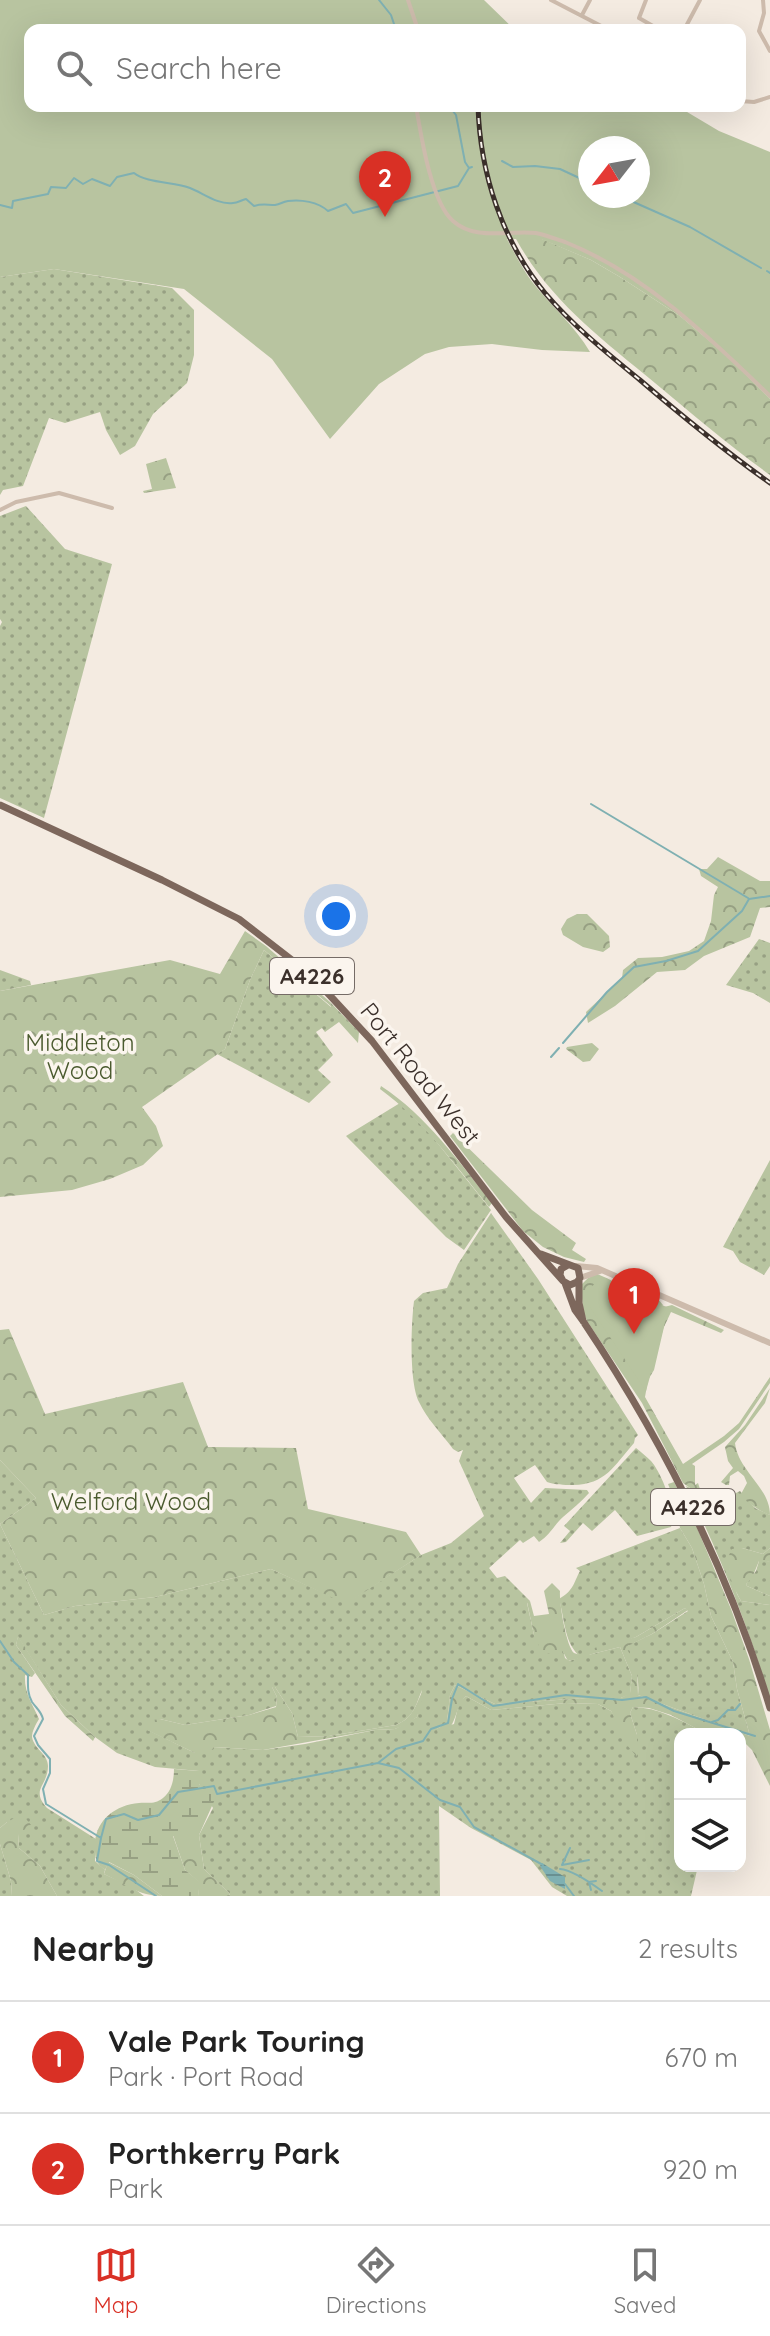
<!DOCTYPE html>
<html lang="en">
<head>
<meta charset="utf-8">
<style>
	:root { --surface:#fff; --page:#f6f6f6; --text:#222; --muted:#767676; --line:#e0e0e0; --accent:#d93025 }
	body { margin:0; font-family:Quicksand,sans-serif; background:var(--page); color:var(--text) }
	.controls { position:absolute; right:24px; bottom:24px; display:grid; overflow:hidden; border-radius:16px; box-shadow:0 8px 32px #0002 }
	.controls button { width:72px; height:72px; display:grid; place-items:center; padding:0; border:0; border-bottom:2px solid var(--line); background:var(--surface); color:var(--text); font:40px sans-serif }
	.compass { position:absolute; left:578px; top:136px; width:72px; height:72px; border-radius:50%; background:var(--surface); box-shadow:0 8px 32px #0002; rotate:239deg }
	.you { position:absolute; left:336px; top:916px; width:28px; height:28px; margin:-20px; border:6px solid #fff; border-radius:50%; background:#1a73e8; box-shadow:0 0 0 12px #1a73e833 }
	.badge { display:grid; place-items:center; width:52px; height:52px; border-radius:50%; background:var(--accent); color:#fff; font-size:26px; font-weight:700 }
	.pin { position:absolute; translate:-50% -66px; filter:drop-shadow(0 2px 4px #0008) }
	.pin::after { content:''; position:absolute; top:42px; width:28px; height:24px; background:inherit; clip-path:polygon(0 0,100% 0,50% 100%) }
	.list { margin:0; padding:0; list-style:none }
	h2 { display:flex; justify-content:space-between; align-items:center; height:104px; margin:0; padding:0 32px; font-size:34px }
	h2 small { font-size:26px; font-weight:400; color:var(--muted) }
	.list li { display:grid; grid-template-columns:52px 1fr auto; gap:24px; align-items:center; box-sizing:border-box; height:112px; padding:0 32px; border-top:2px solid var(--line) }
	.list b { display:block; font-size:30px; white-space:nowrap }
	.list p { margin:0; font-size:26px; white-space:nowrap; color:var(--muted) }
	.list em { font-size:26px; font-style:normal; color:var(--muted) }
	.icon { flex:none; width:44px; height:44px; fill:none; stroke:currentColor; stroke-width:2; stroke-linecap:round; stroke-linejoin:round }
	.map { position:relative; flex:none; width:770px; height:1896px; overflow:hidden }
	.search { position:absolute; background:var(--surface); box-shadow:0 8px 32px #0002; left:24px; right:24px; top:24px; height:88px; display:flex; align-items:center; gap:20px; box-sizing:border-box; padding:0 28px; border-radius:16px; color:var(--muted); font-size:30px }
	.sheet { height:328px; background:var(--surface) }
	nav { display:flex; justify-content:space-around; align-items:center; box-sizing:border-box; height:112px; border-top:2px solid var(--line); background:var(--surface); font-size:22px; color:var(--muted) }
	nav a { display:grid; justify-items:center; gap:4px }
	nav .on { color:var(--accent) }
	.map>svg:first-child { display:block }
	.grass { fill:url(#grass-dots); fill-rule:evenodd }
	.forest { fill:url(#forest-crowns) }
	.wetland { fill:url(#wetland-marsh) }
	.park { fill:#b8c4a0; fill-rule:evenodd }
	.water { fill:url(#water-rules) }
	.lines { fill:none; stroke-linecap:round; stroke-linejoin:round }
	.stream { stroke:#7fb0b2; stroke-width:2 }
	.minor { stroke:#cdbbac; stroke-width:4 }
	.tertiary { stroke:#cdbbac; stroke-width:6 }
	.primary { stroke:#7d675c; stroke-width:7 }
	.rail-casing { stroke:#3b302b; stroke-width:5 }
	.rail { stroke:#fbf5ee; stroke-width:2; stroke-dasharray:6; stroke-linecap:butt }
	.labels { text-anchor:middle; stroke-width:7; stroke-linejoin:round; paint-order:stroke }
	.shield { fill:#fbf5ee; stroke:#756b66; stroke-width:2 }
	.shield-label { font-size:22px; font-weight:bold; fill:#3b302b }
	.park-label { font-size:24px; fill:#4a5a2e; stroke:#fbf5ee }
	.street-label { font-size:24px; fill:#3b302b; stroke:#fbf5ee }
</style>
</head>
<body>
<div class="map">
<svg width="770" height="1896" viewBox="0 0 770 1896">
	<defs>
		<pattern id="grass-dots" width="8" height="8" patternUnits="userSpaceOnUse" patternTransform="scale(2)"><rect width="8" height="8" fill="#b8c4a0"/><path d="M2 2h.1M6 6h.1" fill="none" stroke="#97a083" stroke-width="1.8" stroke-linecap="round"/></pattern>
		<pattern id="forest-crowns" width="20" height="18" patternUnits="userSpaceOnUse" patternTransform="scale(2)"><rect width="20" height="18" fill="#b8c4a0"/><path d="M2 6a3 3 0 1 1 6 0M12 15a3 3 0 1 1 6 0" fill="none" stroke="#97a083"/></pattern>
		<pattern id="wetland-marsh" width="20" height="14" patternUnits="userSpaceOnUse" patternTransform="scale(2)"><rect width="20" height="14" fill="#b8c4a0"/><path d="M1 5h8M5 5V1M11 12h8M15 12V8" fill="none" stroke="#97a083"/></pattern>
		<pattern id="water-rules" width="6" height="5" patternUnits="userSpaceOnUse" patternTransform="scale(2)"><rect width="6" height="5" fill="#7fb0b2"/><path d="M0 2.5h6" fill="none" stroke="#699091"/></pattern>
	</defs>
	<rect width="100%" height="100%" fill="#f4ebe1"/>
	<!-- grass -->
	<path class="grass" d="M54,269L172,288L194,310V355L187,383L153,414L135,446L120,455L106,430L100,412L65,423L49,418L23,486L3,490L0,495V277Z
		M26,506L65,549L112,564L44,818L0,798V626L2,622L0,619V516Z
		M759,939L770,943V1003L753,993L726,985Z
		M264,950L331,1007L330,1002L359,1032L358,1043L339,1022L325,1032L322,1028L316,1032L333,1055L318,1070L331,1082L309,1103L217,1054L225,1049L250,980Z
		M0,970L30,981L31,985L0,991Z
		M400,1103L431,1135L491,1210L464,1250L446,1237L346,1136Z
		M770,1160V1266L764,1275L740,1262L733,1251L723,1247Z
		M491,1213L538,1279L638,1435L635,1438L634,1443C613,1467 606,1484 573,1485C563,1485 556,1485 547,1482L535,1465L514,1478L531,1503L545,1488L587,1490L589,1493C581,1502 572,1509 563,1517C555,1524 550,1535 539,1542L534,1536L523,1543L520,1540L489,1568L497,1578L505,1576L530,1601L527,1603L534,1635L563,1650L565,1658L569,1661L581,1657C564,1644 565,1620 559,1599C574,1590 573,1584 580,1571L576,1568L680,1528L692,1548L704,1584L711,1616L733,1662L737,1689L750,1736L638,1695C640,1676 634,1664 625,1647L652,1634L688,1611L685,1608L636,1637L588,1655L620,1647L632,1676L630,1694L621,1698H587L495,1704L455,1685L450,1695L447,1722L437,1729L454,1724L459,1703L466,1696L491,1710L566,1703L598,1704L611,1711L618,1722L637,1735L630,1713L633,1707C658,1708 677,1718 699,1730L700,1734H680V1866H698L691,1896H567L552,1887L531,1860L471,1828L439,1806L440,1896H230L229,1893L204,1869L199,1835L213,1808L199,1784V1771L155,1767L117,1753L95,1737L61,1705L18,1637L16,1645L35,1673L32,1677L25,1675C24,1693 32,1703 39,1719C36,1724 32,1731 32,1737C34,1749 48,1754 48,1766C48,1786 30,1789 47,1808L96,1839L95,1861L105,1870L104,1874L132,1887L144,1896H57L40,1866L19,1848L18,1834L7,1822L0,1828V1524L44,1615L75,1606L155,1597L271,1569L346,1603L421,1555L451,1543L484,1516L459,1461L463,1450L458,1452L453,1449C442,1434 427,1419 419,1402C409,1382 411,1325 414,1301L423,1293L447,1288L458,1264ZM272,1687H275L292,1713L298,1737L329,1736L396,1725C414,1717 415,1707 422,1690L417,1717L395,1729L375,1730L305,1744L263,1750L213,1747L195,1753L148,1730L160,1719L185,1725L249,1715L276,1706L277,1697Z
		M636,1448C641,1452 646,1456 651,1461C661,1472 678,1513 671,1527L637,1536L615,1510L592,1531L583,1523L566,1542L560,1543L570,1531L564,1526Z
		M0,1460L36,1498L0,1524Z
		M686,1486L695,1490L707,1499L714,1498L725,1490L736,1493L740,1491L755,1508L770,1515V1548L763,1554L742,1548L729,1567L737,1594L741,1601L770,1605V1699C748,1626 720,1555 686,1486Z
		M763,1560L770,1562V1596L747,1586L746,1584L756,1571L759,1561Z
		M0,1844L11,1881L12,1896H0Z"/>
	<!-- forest -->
	<path class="forest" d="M516,239H542L591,260L620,277L680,316L727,356L770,399V475C730,446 693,415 655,383C601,338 551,302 516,239Z
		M166,458L176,488L144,493L143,491L152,489L146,464Z
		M718,857L760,881H770V907L760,908L750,937L704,956L685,970L657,972L615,1006L588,1023L586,1012L622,978L623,970L638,958L662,957L689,951L704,941L711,921L714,895L718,887L701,876L699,869H707Z
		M577,914H587L609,936L610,947L603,952L583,947L563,935L561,929L567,919Z
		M245,931L266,946L330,1002L332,1007L264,950L250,980L225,1049L142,1107L156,1126L163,1146L143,1165L110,1179L72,1190L0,1197V991L170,960L220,974Z
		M592,1043L599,1049L590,1061L583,1062L566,1049L567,1047Z
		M381,1086C427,1116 458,1161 492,1203L489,1207C455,1165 424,1121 380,1089Z
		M453,1133L532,1210L576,1243L572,1250L586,1259L584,1262L564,1257L543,1247L523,1231L450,1136Z
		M597,1274C613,1280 642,1297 658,1299L663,1305L660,1308L672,1305L724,1330L721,1333L671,1312L664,1327L654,1370L648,1380L645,1397L683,1464L724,1436L739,1423L770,1377V1383L739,1429L724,1442L692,1464L695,1466V1485L698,1483L700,1489L693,1490L683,1483L642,1403L587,1321L583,1311L581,1285L588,1278Z
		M9,1329L45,1414L183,1382L208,1447L296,1448L308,1509L406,1532L421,1555L346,1604L271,1569L155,1597L75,1606L44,1615L0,1524L36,1498L0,1460V1330Z
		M770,1388L765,1403L735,1443C738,1471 770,1487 770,1515C758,1511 749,1503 741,1494L747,1483L744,1476L738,1471L730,1476L729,1485H726L721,1482L733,1468L728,1461L725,1447L745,1425Z
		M674,1482L695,1523L731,1609L749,1659L770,1730V1786L752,1750L740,1738V1734L699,1730L671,1715L649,1708L633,1707L630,1713L637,1735V1757L627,1745L611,1711L598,1704L566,1703L491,1710L466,1696C453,1709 458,1730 438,1735L437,1729L447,1722L450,1695L455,1685L495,1704L587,1698H621L630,1693L632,1676L620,1647L588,1655L583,1653V1651L636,1637L685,1608L688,1610L652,1634L626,1647L637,1668L638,1695L750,1736L737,1689L733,1662L711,1616L704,1584L692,1548L680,1528L676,1504L668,1484Z
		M742,1548L763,1554L770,1548V1562L759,1561L752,1578L746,1584L747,1586L770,1596V1605L741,1601C736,1592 729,1579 729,1568C729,1563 730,1559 729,1555L732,1549Z
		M552,1583L560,1591C559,1602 566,1646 574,1653C576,1654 578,1654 581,1655V1658L568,1661L562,1650L543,1655L534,1635L527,1602L530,1601L534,1616L549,1614L544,1591Z
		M18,1636L61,1705L95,1737L93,1741L65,1716L16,1645Z
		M271,1685L275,1687L292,1713L298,1737L329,1736L396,1725C414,1717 415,1706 423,1690L425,1691L417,1717L407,1724L395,1729L375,1730L263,1750L214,1747L209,1753H195L147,1730L153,1720L160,1719L185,1725L249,1715L276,1707L277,1697Z
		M22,1814L31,1825L18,1834L19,1848L40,1866L57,1896H12L11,1881L0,1844V1828L7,1822Z
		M173,1835H199L204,1869L229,1893L230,1896H198L199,1882L185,1870Z
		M108,1862L134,1875L162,1896C139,1896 125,1884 104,1874Z"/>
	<!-- wetland -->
	<path class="wetland" d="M174,1769L199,1771V1784L203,1789L213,1787L216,1797L199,1835L173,1836L185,1870L200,1882L198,1896H162L134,1875L109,1862L105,1870C94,1862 95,1856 95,1842C97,1819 116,1805 139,1803C148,1802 154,1805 163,1798C172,1791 174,1779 174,1769Z"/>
	<!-- park -->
	<path class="park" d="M0,0H484L515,30H30V106H677L719,131L770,152V399L727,356L680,316L620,277L591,260L541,239H507C515,254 523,270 533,283C552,307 575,326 590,352L542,350L492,344L449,347L425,354L379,384L330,439L272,359L184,289L54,269L0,277ZM590,148H638V196H590Z
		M602,1280L669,1308L646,1391L590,1307L587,1293L595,1283Z"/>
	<!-- water -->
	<path class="water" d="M542,1863L565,1877V1889L550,1881L540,1866Z"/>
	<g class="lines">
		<!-- stream -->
		<path class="stream" d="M379,0L391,15L396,30
			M449,106L456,115L465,162L469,168
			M502,161L513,167L535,166L560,169L590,183
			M620,196L690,227L761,268
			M0,205L12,208L13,201L48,194L51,187L66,188L74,178L83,184L92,179L110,186L117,177L134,173C146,183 175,182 190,188C203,193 218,205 233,203C238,203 241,200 246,199L254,206C263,203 267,205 275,205C281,204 282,202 288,201C301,199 318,202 328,211L346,204L353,213L458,186L469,168L472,167
			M767,271L770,273
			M591,804L748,898
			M563,1043L607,992L634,967L666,961L698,951L742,911L749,899L770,896
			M551,1057L559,1048
			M0,1641L14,1662L28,1675C28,1685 27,1693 32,1702C37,1709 41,1711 43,1719L34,1736L38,1745L50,1759V1773L43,1789L46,1804L101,1838L97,1861L109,1865L156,1896
			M712,1722L718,1720L728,1710H735L740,1704
			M378,1763L399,1768L440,1800L460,1807L474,1827L543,1865
			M101,1838L106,1819L124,1814L138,1820L159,1815L178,1792L214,1786L217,1794L378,1763L396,1749L423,1741L431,1729L448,1723L452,1699L458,1684L493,1706L566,1695L622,1700L646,1697L674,1711L755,1736
			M562,1865L589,1860
			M562,1865L570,1848
			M560,1869C572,1870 591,1883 602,1891
			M565,1884L574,1896
			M591,1890L589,1882L596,1881"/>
		<!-- minor -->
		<path class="minor" d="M408,0L418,30
			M551,0L609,30
			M646,0L639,18L660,30
			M763,0L764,13L759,31L770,51
			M582,15L590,0
			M684,30L700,0
			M740,101L754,102L770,97
			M416,106C421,135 431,202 453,221C475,241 508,230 536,233C545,235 556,239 565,242C645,274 709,337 770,396
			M0,510L16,502L59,493L112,508"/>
		<!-- tertiary -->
		<path class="tertiary" d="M576,1266L597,1268L770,1343
			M580,1278L600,1271"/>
		<!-- primary -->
		<path class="primary" d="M0,805L162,880L239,919L310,974L372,1041L506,1217L563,1281
			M541,1254L578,1268L580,1278L577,1282L570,1285L563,1281L560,1275L561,1269L568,1265
			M579,1281V1303L583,1321
			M565,1283L575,1310L583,1321C664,1442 728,1569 770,1708"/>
		<!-- rail casing -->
		<g class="rail-casing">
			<path id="rail" d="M478,106C480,173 502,241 545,293C573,326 607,353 640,380C682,416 725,451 770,483"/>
		</g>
		<!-- rail -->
		<use href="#rail" class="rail"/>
	</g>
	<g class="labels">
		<!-- shield labels -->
		<g class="shield">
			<rect x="270" y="958" width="84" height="36" rx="6"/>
			<rect x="651" y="1489" width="84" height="36" rx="6"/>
		</g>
		<g class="shield-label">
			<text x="312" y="984">A4226</text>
			<text x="693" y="1515">A4226</text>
		</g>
		<!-- park labels -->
		<g class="park-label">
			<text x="80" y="1051">Middleton<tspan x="80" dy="28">Wood</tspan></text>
			<text x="131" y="1510">Welford Wood</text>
		</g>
		<!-- street labels -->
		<g class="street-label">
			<text transform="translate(420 1074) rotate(51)" y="8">Port Road West</text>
		</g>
	</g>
</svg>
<div class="controls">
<button><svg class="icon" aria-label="locate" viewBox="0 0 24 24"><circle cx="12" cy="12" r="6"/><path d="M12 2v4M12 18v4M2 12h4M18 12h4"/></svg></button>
<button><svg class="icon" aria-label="layers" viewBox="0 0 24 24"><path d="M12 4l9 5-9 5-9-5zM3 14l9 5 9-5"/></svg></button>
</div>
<svg class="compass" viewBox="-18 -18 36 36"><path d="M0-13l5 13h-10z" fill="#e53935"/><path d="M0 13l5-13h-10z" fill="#767676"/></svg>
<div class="you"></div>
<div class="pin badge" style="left:634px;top:1334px">1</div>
<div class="pin badge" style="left:385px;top:217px">2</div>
<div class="search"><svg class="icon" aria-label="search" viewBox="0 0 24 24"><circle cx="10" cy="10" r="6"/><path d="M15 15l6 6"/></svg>Search here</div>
</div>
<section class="sheet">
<h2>Nearby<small>2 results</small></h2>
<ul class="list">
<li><span class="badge">1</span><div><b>Vale Park Touring</b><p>Park · Port Road</p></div><em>670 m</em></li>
<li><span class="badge">2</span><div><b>Porthkerry Park</b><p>Park</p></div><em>920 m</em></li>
</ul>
</section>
<nav>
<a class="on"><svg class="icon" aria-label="map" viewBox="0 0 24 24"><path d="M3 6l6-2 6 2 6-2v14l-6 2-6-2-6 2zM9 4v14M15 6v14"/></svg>Map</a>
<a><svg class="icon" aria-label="directions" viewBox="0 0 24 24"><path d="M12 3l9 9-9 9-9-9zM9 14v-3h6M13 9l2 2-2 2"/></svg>Directions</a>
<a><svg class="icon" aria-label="saved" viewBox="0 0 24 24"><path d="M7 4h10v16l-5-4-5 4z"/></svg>Saved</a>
</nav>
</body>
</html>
